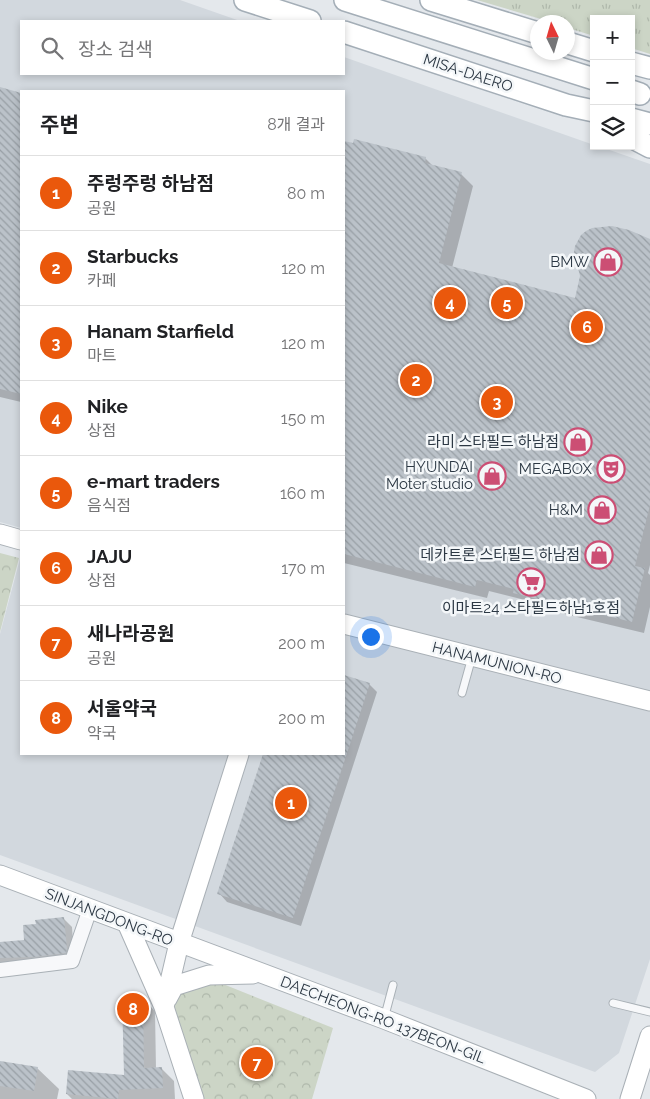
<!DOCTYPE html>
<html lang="ko">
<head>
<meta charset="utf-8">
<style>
	:root { --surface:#fff; --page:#f6f6f6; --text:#202124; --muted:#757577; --line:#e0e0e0; --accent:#ea580c }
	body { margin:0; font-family:Raleway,"Noto Sans KR",sans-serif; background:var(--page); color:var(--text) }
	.controls { position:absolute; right:15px; top:15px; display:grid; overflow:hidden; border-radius:0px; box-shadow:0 2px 8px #0003 }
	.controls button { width:45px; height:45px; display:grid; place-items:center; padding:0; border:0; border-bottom:1px solid var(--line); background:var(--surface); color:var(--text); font:25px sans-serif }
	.compass { position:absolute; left:530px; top:15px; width:45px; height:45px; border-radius:50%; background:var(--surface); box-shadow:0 2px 8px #0003; rotate:355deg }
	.you { position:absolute; left:370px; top:636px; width:18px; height:18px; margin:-12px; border:4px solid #fff; border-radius:50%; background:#1a73e8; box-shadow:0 0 0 8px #1a73e833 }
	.badge { display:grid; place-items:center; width:32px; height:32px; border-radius:50%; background:var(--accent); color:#fff; font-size:16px; font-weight:700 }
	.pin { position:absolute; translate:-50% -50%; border:2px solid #fff; box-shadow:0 1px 5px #0006 }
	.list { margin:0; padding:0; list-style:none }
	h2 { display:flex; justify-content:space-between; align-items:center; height:65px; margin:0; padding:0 20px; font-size:21px }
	h2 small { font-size:16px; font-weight:400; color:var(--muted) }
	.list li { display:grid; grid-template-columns:32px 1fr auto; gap:15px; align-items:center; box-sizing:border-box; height:75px; padding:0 20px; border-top:1px solid var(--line) }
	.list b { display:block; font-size:19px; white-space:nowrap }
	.list p { margin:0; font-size:16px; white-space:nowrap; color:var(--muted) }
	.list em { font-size:16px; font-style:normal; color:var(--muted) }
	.icon { flex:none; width:28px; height:28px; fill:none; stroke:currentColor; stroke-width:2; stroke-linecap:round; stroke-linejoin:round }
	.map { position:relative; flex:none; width:650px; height:1099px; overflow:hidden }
	.search { position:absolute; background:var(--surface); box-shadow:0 2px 8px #0003; left:20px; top:20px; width:325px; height:55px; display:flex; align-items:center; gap:12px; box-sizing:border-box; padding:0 18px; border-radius:0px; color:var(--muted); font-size:19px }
	.panel { position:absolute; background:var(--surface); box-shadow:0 2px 8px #0003; left:20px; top:90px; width:325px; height:665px; border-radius:0px }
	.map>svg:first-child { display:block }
	.built { fill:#d2d8de }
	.grass { fill:url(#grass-tufts) }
	.park { fill:url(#park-crowns) }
	.shadow { fill:#0003 }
	.building { fill:url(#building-back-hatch) }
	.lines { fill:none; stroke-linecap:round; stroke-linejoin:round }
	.lane-casing { stroke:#a9b0b6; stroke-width:9 }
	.street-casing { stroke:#a9b0b6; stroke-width:16 }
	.secondary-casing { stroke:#a9b0b6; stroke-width:21 }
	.primary-casing { stroke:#a4aeb7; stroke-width:24 }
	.lane { stroke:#f7f8fa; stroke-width:7 }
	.street { stroke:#f7f8fa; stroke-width:14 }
	.secondary { stroke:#fff; stroke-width:19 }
	.primary { stroke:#fff; stroke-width:21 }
	.labels { text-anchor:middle; stroke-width:5; stroke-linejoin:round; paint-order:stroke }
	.street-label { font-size:15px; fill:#2c3844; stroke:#f4f7f9 }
	.poi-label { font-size:15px; fill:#2c3844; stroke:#f4f7f9; text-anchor:end }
</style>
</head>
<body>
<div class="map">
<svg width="650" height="1099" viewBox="0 0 650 1099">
	<defs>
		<pattern id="grass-tufts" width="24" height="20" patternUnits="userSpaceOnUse" patternTransform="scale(1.25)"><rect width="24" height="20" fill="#ccd5c6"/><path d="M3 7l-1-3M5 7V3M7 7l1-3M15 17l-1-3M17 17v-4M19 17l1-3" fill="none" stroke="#afb8ab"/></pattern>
		<pattern id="park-crowns" width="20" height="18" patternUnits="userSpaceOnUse" patternTransform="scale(1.25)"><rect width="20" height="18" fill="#ccd5c6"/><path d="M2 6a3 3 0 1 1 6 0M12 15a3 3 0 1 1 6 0" fill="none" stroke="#afb8ab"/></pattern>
		<pattern id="building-back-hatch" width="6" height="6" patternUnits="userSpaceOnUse" patternTransform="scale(1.25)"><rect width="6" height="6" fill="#bbc2c9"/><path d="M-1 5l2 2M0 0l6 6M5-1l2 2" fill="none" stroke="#989fa5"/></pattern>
	</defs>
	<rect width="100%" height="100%" fill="#e4e8ec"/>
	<!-- built -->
	<path class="built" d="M0,0H180L240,21H21V74H344V57L594,145V146H598L650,164V959L619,1053L595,1072L0,855V634L21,555V754H344V91H21V528L0,522Z"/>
	<!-- grass -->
	<path class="grass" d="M477,0H650V54L631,48V19H594V36L568,28V22H551Z"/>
	<!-- park -->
	<path class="park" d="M0,553L19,558L0,632Z
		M198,974L333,1028L312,1099H204L173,1007L176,987Z"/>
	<!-- shadow -->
	<path class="shadow" d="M0,88L21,94V402L0,397Z
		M344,142L425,158L434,167L461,174L473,186L452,268L576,300L650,241V565L648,573L650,575V607L644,633L527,605L521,599L489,591L487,598L344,563Z
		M344,676L369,684L377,692L301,926L227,902L219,893L264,754H344Z
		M64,919L72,927L74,958L0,966V943L25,941Z
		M142,998L155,1011L156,1069H162L174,1081L175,1099H72L67,1094L125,1077Z
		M0,1062L37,1068L59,1089L57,1099H0Z"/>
	<!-- building -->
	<path class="building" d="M0,87L21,93V394L0,389Z
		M354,139L426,157L425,163L462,172L439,263L575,298L580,276L574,252L575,246L581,235L586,231L592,228L612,226L629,230L650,239V505L635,566L645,568L632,622L513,593L514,589L477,580L475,587L344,554V141L353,143Z
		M344,675L370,683L293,918L217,894L263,754H344Z
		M64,917L67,949L66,953L34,957L0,958V942L24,940L23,925L36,924L35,920Z
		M122,997H143L144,1068L162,1067L163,1088L119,1090L118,1099L66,1094L68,1070L124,1075Z
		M0,1061L38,1067L34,1091L0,1086Z"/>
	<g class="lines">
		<!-- lane casing -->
		<g class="lane-casing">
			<path id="lane" d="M462,693L472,657
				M613,1003L650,1012
				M384,1019L393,985"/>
		</g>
		<!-- street casing -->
		<g class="street-casing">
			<path id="street" d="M0,970L72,961L90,909"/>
		</g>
		<!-- secondary casing -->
		<g class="secondary-casing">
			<path id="secondary" d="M0,534L21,540
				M344,624L650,701
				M0,875L384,1019L586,1099
				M127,923L164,1007
				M167,999L174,986L209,975L253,974
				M194,1099L164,1007L179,943L239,754
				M630,1099L650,1036"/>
		</g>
		<!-- primary casing -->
		<g class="primary-casing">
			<path id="primary" d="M245,0L310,21
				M345,0L594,79
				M431,0L538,33
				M344,32L566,105L594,111
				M568,43L594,51
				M631,63L650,68
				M631,91L640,94
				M631,119L650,124
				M631,137L650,147"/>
		</g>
		<!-- lane -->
		<use href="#lane" class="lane"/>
		<!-- street -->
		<use href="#street" class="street"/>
		<!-- secondary -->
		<use href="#secondary" class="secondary"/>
		<!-- primary -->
		<use href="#primary" class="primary"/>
	</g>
	<!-- icons -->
	<defs>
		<g id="shop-ring" transform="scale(1.4375)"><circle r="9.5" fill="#f4f7f9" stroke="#cc4e74" stroke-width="1.5"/><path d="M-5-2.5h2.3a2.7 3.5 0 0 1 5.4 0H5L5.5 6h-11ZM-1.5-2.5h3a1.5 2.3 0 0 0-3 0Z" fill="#cc4e74"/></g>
		<g id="theatre-ring" transform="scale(1.4375)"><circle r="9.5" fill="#f4f7f9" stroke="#cc4e74" stroke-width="1.5"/><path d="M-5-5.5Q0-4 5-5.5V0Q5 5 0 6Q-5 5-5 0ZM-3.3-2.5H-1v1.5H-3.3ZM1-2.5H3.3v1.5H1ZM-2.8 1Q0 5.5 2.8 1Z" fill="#cc4e74"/></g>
		<g id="supermarket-ring" transform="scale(1.4375)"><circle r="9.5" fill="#f4f7f9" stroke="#cc4e74" stroke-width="1.5"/><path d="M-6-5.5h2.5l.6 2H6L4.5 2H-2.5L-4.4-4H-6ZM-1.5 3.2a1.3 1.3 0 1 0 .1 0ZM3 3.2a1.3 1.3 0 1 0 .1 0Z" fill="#cc4e74"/></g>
	</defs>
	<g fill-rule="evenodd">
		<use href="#shop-ring" x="608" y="262"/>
		<use href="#shop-ring" x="578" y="442"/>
		<use href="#theatre-ring" x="611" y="469"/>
		<use href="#shop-ring" x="492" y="476"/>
		<use href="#shop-ring" x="602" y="510"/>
		<use href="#shop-ring" x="599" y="555"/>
		<use href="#supermarket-ring" x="531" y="582"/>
	</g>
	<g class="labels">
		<!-- street labels -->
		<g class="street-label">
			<text transform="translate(468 73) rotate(18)" y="5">MISA-DAERO</text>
			<text transform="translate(497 663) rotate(14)" y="5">HANAMUNION-RO</text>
			<text transform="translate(109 917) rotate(21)" y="5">SINJANGDONG-RO</text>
			<text transform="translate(383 1020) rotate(21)" y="5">DAECHEONG-RO 137BEON-GIL</text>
		</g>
		<!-- poi labels -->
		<g class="poi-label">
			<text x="589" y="267">BMW</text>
			<text x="559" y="447">라미 스타필드 하남점</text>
			<text x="473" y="472">HYUNDAI<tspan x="473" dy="17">Moter studio</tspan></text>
			<text x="592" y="474">MEGABOX</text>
			<text x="583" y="515">H&amp;M</text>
			<text x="580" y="560">데카트론 스타필드 하남점</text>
			<text x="531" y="613" text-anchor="middle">이마트24 스타필드하남1호점</text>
		</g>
	</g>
</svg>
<div class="controls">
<button>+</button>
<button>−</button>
<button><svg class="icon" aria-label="layers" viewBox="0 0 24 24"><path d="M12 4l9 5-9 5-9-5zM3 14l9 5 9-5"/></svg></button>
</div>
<svg class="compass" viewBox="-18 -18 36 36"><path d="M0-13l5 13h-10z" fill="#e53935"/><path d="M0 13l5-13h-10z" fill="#757577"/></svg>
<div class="you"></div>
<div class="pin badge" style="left:291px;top:803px">1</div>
<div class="pin badge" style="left:416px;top:380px">2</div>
<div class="pin badge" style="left:497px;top:402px">3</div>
<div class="pin badge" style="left:450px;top:303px">4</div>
<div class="pin badge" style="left:507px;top:303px">5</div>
<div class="pin badge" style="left:587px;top:327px">6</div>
<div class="pin badge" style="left:257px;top:1063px">7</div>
<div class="pin badge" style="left:133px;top:1009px">8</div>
<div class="search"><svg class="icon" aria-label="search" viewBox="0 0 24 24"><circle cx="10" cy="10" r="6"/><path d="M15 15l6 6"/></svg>장소 검색</div>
<section class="panel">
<h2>주변<small>8개 결과</small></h2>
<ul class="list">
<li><span class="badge">1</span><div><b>주렁주렁 하남점</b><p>공원</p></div><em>80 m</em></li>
<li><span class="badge">2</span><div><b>Starbucks</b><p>카페</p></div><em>120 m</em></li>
<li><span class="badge">3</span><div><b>Hanam Starfield</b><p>마트</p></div><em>120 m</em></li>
<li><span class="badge">4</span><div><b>Nike</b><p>상점</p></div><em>150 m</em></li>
<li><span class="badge">5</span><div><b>e-mart traders</b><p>음식점</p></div><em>160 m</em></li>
<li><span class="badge">6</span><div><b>JAJU</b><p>상점</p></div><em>170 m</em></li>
<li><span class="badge">7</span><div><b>새나라공원</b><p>공원</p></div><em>200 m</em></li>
<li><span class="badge">8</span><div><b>서울약국</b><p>약국</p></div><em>200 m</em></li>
</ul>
</section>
</div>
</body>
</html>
